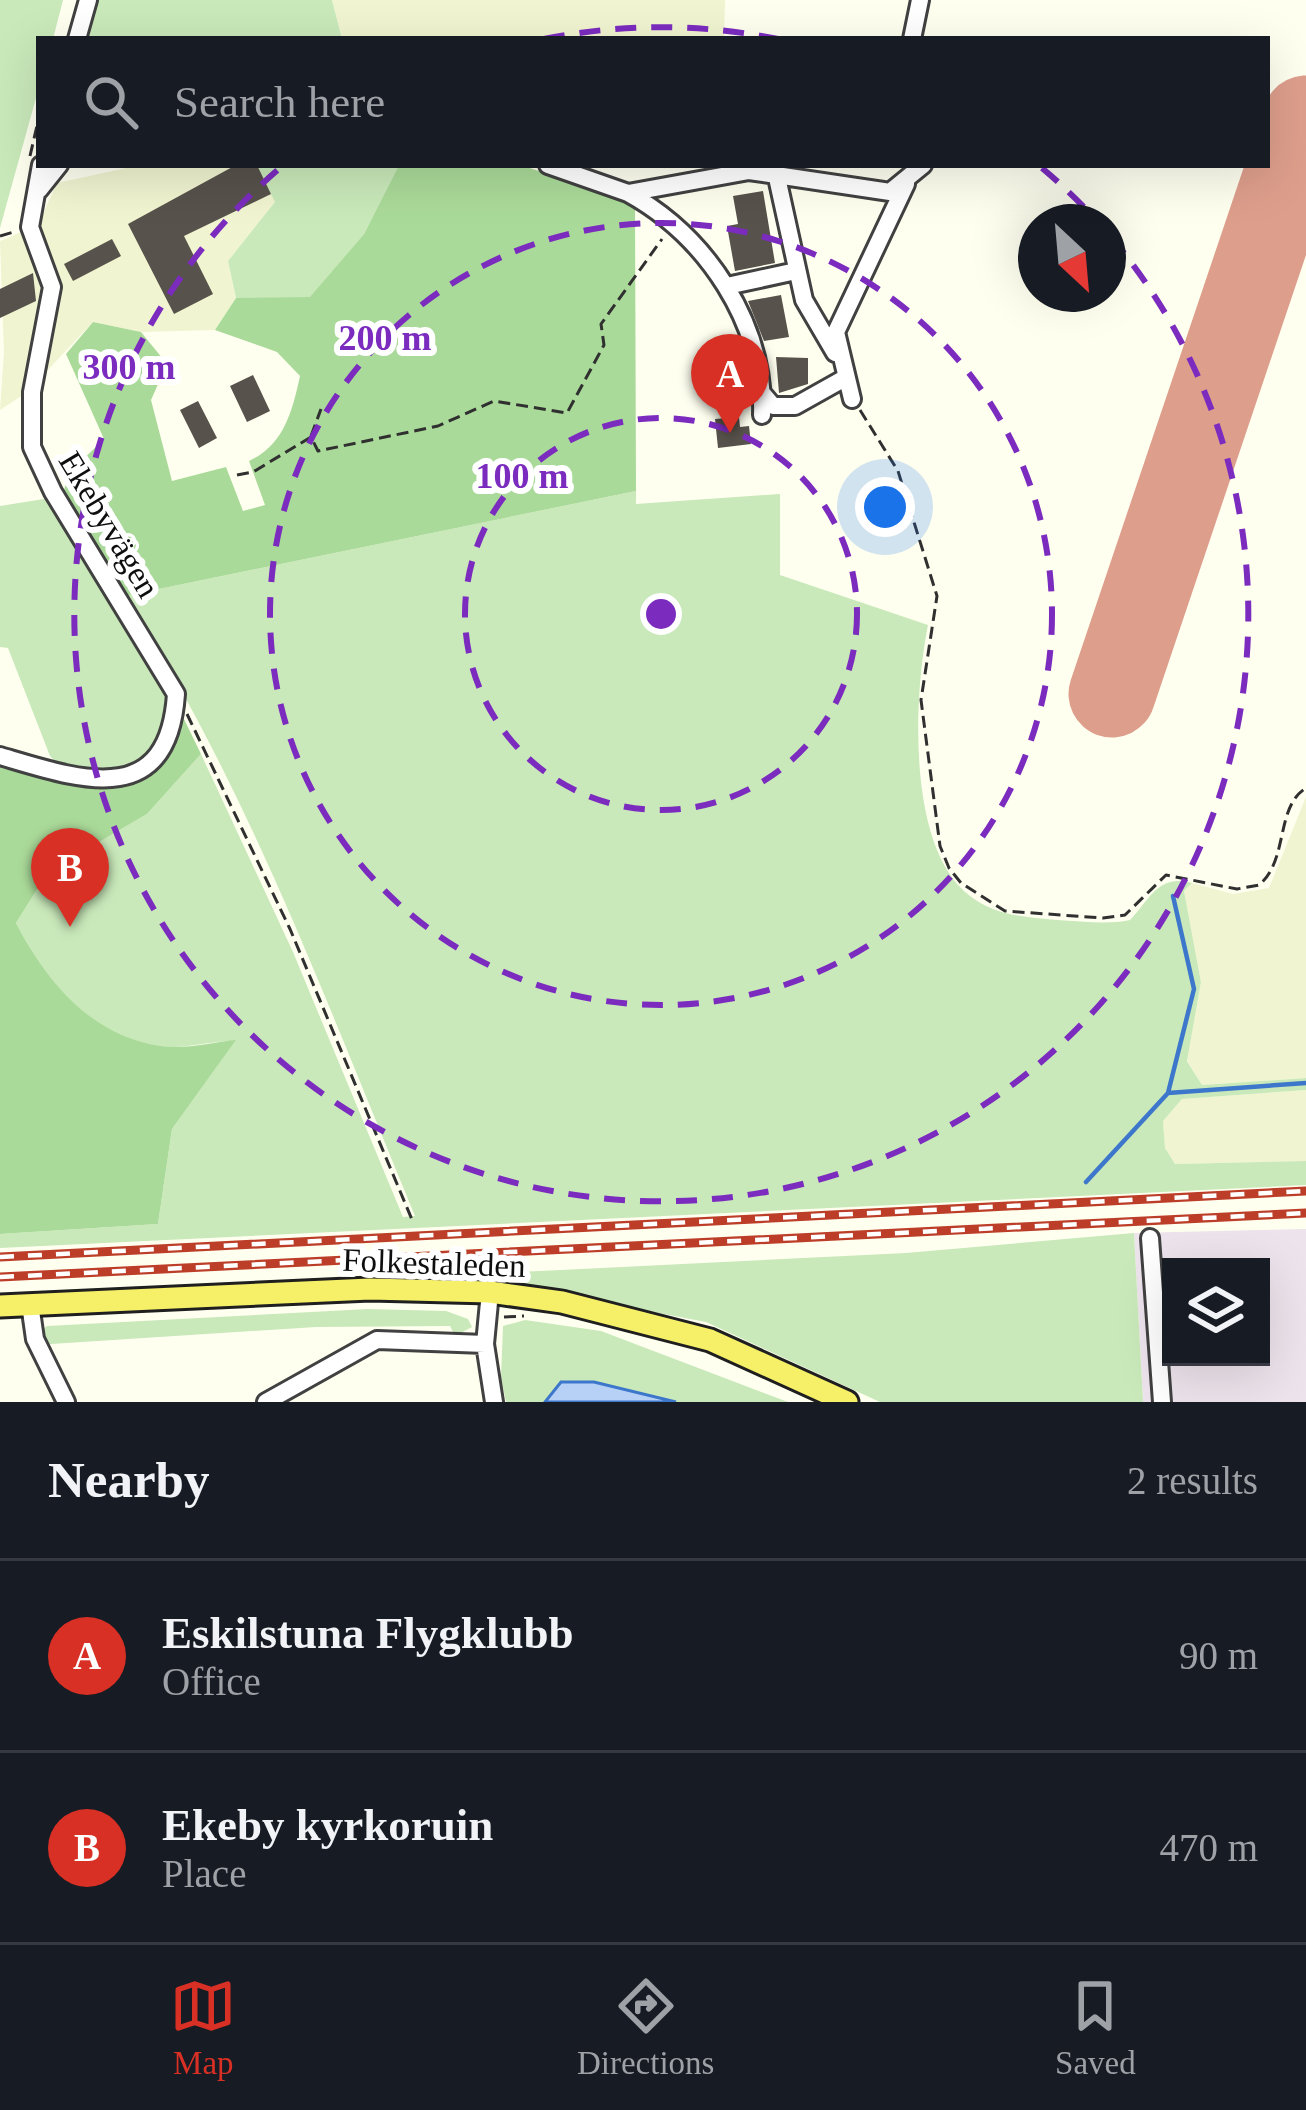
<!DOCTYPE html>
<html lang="en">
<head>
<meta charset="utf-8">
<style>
	:root { --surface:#171b24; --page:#20242c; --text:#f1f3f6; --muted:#9ea1a6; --line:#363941; --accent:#d93025 }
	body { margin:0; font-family:"Times New Roman",serif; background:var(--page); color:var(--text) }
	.controls { position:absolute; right:36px; bottom:36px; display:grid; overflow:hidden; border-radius:0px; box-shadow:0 12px 48px #0002 }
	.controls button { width:108px; height:108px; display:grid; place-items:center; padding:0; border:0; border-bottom:3px solid var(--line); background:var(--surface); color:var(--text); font:60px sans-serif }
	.compass { position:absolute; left:1018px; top:204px; width:108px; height:108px; border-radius:50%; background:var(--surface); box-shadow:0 12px 48px #0002; rotate:154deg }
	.you { position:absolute; left:885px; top:507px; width:42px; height:42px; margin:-30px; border:9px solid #fff; border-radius:50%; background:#1a73e8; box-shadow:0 0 0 18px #1a73e833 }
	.badge { display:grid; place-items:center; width:78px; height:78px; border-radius:50%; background:var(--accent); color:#fff; font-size:39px; font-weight:700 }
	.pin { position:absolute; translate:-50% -99px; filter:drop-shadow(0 3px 6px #0008) }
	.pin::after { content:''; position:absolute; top:63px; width:42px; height:36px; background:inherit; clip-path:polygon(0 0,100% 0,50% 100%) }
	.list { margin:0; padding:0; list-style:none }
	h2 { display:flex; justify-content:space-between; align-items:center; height:156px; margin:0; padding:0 48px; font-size:51px }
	h2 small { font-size:39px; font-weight:400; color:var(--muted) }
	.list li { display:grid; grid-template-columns:78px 1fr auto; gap:36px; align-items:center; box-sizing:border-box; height:192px; padding:0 48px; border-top:3px solid var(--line) }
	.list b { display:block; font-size:45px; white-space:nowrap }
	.list p { margin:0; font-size:39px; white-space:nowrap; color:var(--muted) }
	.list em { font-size:39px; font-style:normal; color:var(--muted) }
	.icon { flex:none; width:66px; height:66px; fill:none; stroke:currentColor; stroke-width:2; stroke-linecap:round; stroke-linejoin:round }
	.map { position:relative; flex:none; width:1306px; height:1402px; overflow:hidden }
	.search { position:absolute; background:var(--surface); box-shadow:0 12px 48px #0002; left:36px; right:36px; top:36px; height:132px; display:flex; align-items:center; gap:30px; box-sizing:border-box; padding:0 42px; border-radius:0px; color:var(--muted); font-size:45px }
	.sheet { height:540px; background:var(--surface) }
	nav { display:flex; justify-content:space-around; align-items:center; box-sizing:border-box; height:168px; border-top:3px solid var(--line); background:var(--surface); font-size:33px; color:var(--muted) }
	nav a { display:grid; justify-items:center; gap:6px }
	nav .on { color:var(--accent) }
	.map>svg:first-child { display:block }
	.industrial { fill:#ede3ec; fill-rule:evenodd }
	.farmland { fill:#f0f4d0 }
	.green { fill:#c9e9ba }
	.forest { fill:#aada99 }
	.water { fill:#b6d1f5; stroke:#3d77cb; stroke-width:3 }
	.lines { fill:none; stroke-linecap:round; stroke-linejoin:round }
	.stream { stroke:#3d77cb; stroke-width:4.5 }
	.runway { stroke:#de9e8c; stroke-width:87 }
	.building { fill:#57524b }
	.minor-casing { stroke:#414141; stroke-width:22 }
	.major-casing { stroke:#1f1f1f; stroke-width:27 }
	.path { stroke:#303030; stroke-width:3; stroke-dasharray:12 6; stroke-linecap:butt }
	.minor { stroke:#fff; stroke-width:16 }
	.major { stroke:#f6f069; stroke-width:21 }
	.rail-casing { stroke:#bd3e28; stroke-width:9 }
	.rail { stroke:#fff; stroke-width:4.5; stroke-dasharray:14; stroke-linecap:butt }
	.ring { fill:none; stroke:#7b2cbf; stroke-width:6; stroke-dasharray:21 15 }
	.labels { text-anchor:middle; stroke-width:12; stroke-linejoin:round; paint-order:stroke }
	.street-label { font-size:33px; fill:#0e0e0e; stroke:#fff }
	.centre { fill:#7b2cbf; stroke:#fff; stroke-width:6 }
	.ring-label { font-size:36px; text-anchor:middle; font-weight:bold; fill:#7b2cbf; stroke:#fff; stroke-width:12; stroke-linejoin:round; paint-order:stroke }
</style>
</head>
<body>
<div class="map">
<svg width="1306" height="1402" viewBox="0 0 1306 1402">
	<rect width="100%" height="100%" fill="#fffff0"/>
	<!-- industrial -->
	<path class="industrial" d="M1306,1229V1402H1143L1134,1233ZM1171,1267H1261V1357H1171Z"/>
	<!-- farmland -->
	<path class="farmland" d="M332,0H725L724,39H342Z
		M140,165H257L276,201L228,261L236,298L215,330L141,332L93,322L26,393L0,410L4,352L0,241L38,225L57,183Z
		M1306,797V1078L1202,1085L1187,1060L1201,982L1184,891L1192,883L1233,894L1269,888Z
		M1306,1090V1161L1175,1164L1165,1148L1163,1121L1182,1099Z"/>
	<!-- green -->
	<path class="green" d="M0,0H63L53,39H39V87L0,228Z
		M96,0H332L342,39H85Z
		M257,165H399L364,234L310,298H236L228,261L275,202Z
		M636,491V504L780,494V575L928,625C914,695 906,848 970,896C996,916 1026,917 1057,920C1082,921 1106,925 1130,920C1151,898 1158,874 1192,883L1184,891L1201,982L1187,1061L1202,1085L1306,1078V1090L1182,1099L1163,1121L1165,1148L1175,1164L1306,1161V1185L0,1248V1234L158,1224L172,1129L235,1041C212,1040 184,1050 160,1046C90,1036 47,982 16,923L48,872L147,814L201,754L293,952L403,1217L415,1216C328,1007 248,787 125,596Z
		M50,498L169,697L158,747C127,771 81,793 50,756L8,648L0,647V506Z
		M1134,1233L1143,1402H880L706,1322L459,1275L906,1253Z
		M368,1309L446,1311L468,1319L472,1327L455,1336L450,1326L316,1327L51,1344H44L41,1331L47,1326Z
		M525,1320L601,1331L788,1402H676L594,1382H561L545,1402H506L501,1377L503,1326Z"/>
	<!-- forest -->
	<path class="forest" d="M399,165H521L635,204L636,491L125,596L62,497L69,473L104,439L66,354L93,322L141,332L167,364L151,400L172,481L226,467L243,511L265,505L249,461C284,445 292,412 300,376L277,352L215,330L236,298L310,297L364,234Z
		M182,715L201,754L147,814L48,872L16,923C47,982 91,1036 161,1046C184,1050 213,1042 236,1040L172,1129L158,1224L0,1234V764C77,785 153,818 182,715Z"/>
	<!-- water -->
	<path class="water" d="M561,1382H594L676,1402H545Z"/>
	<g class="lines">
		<!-- stream -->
		<path class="stream" d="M1168,1093L1194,989L1173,896
			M1086,1182L1168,1093L1306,1083"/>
		<!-- runway -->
		<path class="runway" d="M1112,694L1306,119"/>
	</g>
	<!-- building -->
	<path class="building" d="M236,165H257L271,194L184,236L213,294L174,314L128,224Z
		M763,191L775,263L735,271L727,226L738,224L733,196Z
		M112,239L121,256L73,281L64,264Z
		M33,273L36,301L0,318V289Z
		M781,295L789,337L764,341L748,301Z
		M776,357L808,358V384L779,393Z
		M253,375L270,411L247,422L230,386Z
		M198,401L217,438L199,448L180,410Z
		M739,417L740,427L749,426L751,444L718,448L715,419Z"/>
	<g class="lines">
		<!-- minor casing -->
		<g class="minor-casing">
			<path id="minor" d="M77,39L88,0
				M912,39L920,0
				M548,165L628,193L749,171L890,192L923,165
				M776,173L804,300L835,353
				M39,190L59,165
				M628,193C706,236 765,323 762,415
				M727,286L796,271
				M762,393L773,406H795L845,378
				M852,399L836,332L906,184
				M0,756C78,779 168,812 176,694L53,492L32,447V392L52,287L30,227L41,165
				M1150,1238L1162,1402
				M490,1292L485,1344L494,1402
				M30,1304L35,1339L66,1402
				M266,1402L377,1340L485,1344"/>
		</g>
		<!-- major casing -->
		<g class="major-casing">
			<path id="major" d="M0,1306L370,1289L490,1292L562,1302L710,1340L847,1402"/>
		</g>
		<!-- path -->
		<path class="path" d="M30,156L39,117
			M0,236L17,231
			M860,410L898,471L937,596L921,700L940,846L949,868L961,883L1005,911L1103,918L1125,915L1166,875L1237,889L1259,885C1289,860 1275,807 1306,788
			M311,436L321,409
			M237,475L253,472L311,437L318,451L438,426L494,401L567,413L604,345L601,324L662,239
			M187,714L290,929L413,1222
			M504,1317L524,1316"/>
		<!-- minor -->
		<use href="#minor" class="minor"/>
		<!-- major -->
		<use href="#major" class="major"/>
		<!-- rail casing -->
		<g class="rail-casing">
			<path id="rail" d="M0,1257L1306,1191
				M0,1277L1306,1213"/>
		</g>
		<!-- rail -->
		<use href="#rail" class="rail"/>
	</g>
	<!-- distance rings -->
	<g class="ring">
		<circle cx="661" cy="614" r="196"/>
		<circle cx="661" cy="614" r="391"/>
		<path d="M544 39A587 587 0 0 1 778 39M1042 168A587 587 0 0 1 1097 221M1111 237A587 587 0 1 1 280 168"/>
	</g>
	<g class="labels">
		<!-- street labels -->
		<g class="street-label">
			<text transform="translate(110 524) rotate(59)" y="12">Ekebyvägen</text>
			<text transform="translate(434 1262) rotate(2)" y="12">Folkestaleden</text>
		</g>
	</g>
	<circle cx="661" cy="614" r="18" class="centre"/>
	<g class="ring-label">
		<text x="385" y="350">200 m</text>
		<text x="129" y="379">300 m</text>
		<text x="522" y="488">100 m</text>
	</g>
</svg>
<div class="controls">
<button><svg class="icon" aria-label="layers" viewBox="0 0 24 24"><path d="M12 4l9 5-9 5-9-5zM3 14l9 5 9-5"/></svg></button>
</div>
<svg class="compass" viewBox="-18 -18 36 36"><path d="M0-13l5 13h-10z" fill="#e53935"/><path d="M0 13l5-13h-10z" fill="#9ea1a6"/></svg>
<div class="you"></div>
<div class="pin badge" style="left:730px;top:433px">A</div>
<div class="pin badge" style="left:70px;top:927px">B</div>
<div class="search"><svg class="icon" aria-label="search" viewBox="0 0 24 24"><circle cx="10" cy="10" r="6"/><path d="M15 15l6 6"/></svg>Search here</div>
</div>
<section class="sheet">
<h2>Nearby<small>2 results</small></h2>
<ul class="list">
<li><span class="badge">A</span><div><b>Eskilstuna Flygklubb</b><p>Office</p></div><em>90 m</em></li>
<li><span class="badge">B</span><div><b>Ekeby kyrkoruin</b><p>Place</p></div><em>470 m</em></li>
</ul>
</section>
<nav>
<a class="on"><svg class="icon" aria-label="map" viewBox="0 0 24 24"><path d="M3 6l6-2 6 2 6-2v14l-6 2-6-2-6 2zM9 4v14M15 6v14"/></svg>Map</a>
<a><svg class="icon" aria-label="directions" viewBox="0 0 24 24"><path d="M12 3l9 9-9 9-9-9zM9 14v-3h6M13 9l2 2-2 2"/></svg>Directions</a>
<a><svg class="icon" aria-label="saved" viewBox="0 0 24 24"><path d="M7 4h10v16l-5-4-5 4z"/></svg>Saved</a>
</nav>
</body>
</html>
